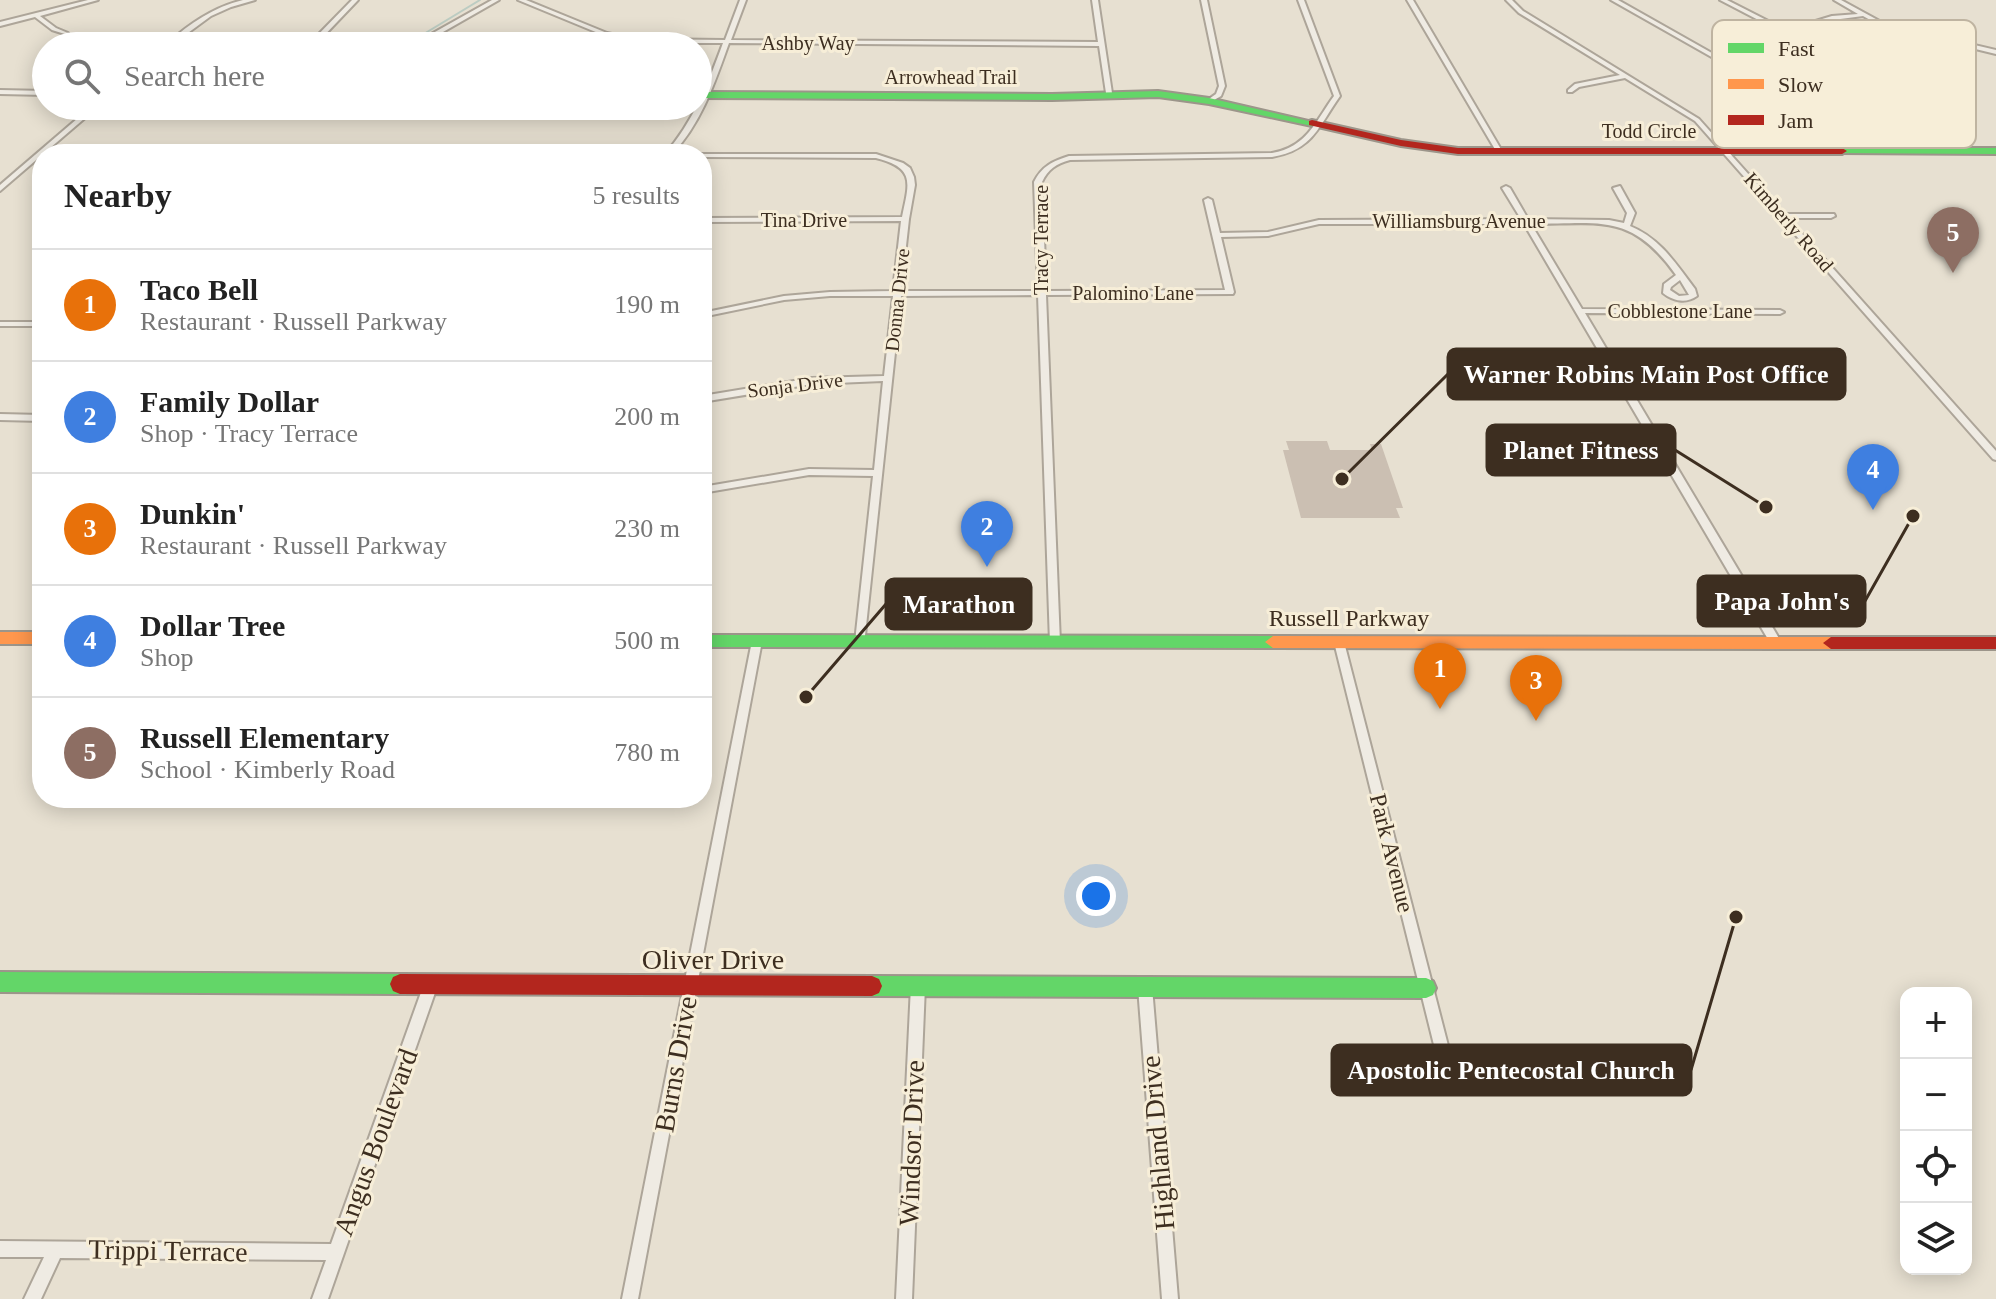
<!DOCTYPE html>
<html lang="en">
<head>
<meta charset="utf-8">
<style>
	:root { --surface:#fff; --page:#f6f6f6; --text:#222; --muted:#767676; --line:#e0e0e0; --accent:#0b8043 }
	body { margin:0; font-family:"Times New Roman",serif; background:var(--page); color:var(--text) }
	.controls { position:absolute; right:24px; bottom:24px; display:grid; overflow:hidden; border-radius:16px; box-shadow:0 4px 20px #0003 }
	.controls button { width:72px; height:72px; display:grid; place-items:center; padding:0; border:0; border-bottom:2px solid var(--line); background:var(--surface); color:var(--text); font:40px sans-serif }
	.you { position:absolute; left:1096px; top:896px; width:28px; height:28px; margin:-20px; border:6px solid #fff; border-radius:50%; background:#1a73e8; box-shadow:0 0 0 12px #1a73e833 }
	.badge { display:grid; place-items:center; width:52px; height:52px; border-radius:50%; background:var(--accent); color:#fff; font-size:26px; font-weight:700 }
	.pin { position:absolute; translate:-50% -66px; filter:drop-shadow(0 2px 4px #0008) }
	.pin::after { content:''; position:absolute; top:42px; width:28px; height:24px; background:inherit; clip-path:polygon(0 0,100% 0,50% 100%) }
	.list { margin:0; padding:0; list-style:none }
	h2 { display:flex; justify-content:space-between; align-items:center; height:104px; margin:0; padding:0 32px; font-size:34px }
	h2 small { font-size:26px; font-weight:400; color:var(--muted) }
	.list li { display:grid; grid-template-columns:52px 1fr auto; gap:24px; align-items:center; box-sizing:border-box; height:112px; padding:0 32px; border-top:2px solid var(--line) }
	.list b { display:block; font-size:30px; white-space:nowrap }
	.list p { margin:0; font-size:26px; white-space:nowrap; color:var(--muted) }
	.list em { font-size:26px; font-style:normal; color:var(--muted) }
	.icon { flex:none; width:44px; height:44px; fill:none; stroke:currentColor; stroke-width:2; stroke-linecap:round; stroke-linejoin:round }
	.map { position:relative; flex:none; width:1996px; height:1299px; overflow:hidden }
	.search { position:absolute; background:var(--surface); box-shadow:0 4px 20px #0003; left:32px; top:32px; width:680px; height:88px; display:flex; align-items:center; gap:20px; box-sizing:border-box; padding:0 28px; border-radius:44px; color:var(--muted); font-size:30px }
	.panel { position:absolute; background:var(--surface); box-shadow:0 4px 20px #0003; left:32px; top:144px; width:680px; height:664px; border-radius:32px }
	.map>svg:first-child { display:block }
	.lines { fill:none; stroke-linecap:round; stroke-linejoin:round }
	.stream { stroke:#bcccc2; stroke-width:2 }
	.building { fill:#cbbfb2 }
	.street-casing { stroke:#ada599; stroke-width:4 }
	.fast-casing { stroke:#9c958a; stroke-width:4 }
	.slow-casing { stroke:#9c958a; stroke-width:4 }
	.jam-casing { stroke:#9c958a; stroke-width:4 }
	.street { fill:#efebe3; fill-rule:evenodd }
	.fast { fill:#63d668; fill-rule:evenodd }
	.slow { fill:#ff974d; fill-rule:evenodd }
	.jam { fill:#b3261e; fill-rule:evenodd }
	.labels { text-anchor:middle; stroke-width:6; stroke-linejoin:round; paint-order:stroke }
	.far-street-label { font-size:20px; fill:#3d2e20; stroke:#f7eed8 }
	.street-label { font-size:24px; fill:#3d2e20; stroke:#f7eed8 }
	.near-street-label { font-size:28px; fill:#3d2e20; stroke:#f7eed8 }
	.key { fill:#f7eed8; stroke:#bfb4a1; stroke-width:2 }
	.key-label { font-size:22px; fill:#3d2e20 }
	.leader { fill:none; stroke:#3d2e20; stroke-width:3 }
	.callout-dot { fill:#3d2e20; stroke:#f7eed8; stroke-width:3 }
	.callout { fill:#3d2e20; stroke:#3d2e20; stroke-width:3 }
	.callout-label { font-size:26px; text-anchor:middle; font-weight:bold; fill:#fff }
</style>
</head>
<body>
<div class="map">
<svg width="1996" height="1299" viewBox="0 0 1996 1299">
	<rect width="100%" height="100%" fill="#e7e0d1"/>
	<g class="lines">
		<!-- stream -->
		<path class="stream" d="M404,46L480,0
			M208,114L246,106"/>
	</g>
	<!-- building -->
	<path class="building" d="M1286,441H1327L1330,450H1372L1370,444H1381L1403,508H1396L1400,518H1301L1283,450H1289Z"/>
	<g class="lines">
		<!-- street casing -->
		<g class="street-casing">
			<path id="street" d="M88,0H98L40,16L56,28L68,33V35L52,30L35,17L0,26V22Z
				M243,0H255L231,7L211,16L177,41L310,43L352,0H358L317,43L417,44V42L492,0H499L422,44H452L455,46L171,45L168,43C190,23 214,7 243,0Z
				M518,0H526L607,33L636,39L725,40L740,0H746L731,40L1098,42L1092,0H1098L1112,93L1109,95L1106,93L1099,46L729,43C715,82 701,124 672,154H665C693,122 708,84 723,43H636L603,35Z
				M1201,0H1207L1225,86L1221,96L1209,103L1206,101L1216,94L1219,86Z
				M1298,0H1304L1340,96C1318,127 1313,150 1272,157L1070,160C1056,164 1048,169 1042,182L1046,291L1225,290L1204,200L1208,198L1212,200L1220,233L1268,232L1319,220L1521,219L1502,188L1506,186L1510,188L1528,219L1609,220L1624,223L1627,213L1613,188L1620,186L1635,213L1630,226C1660,238 1676,264 1695,289L1697,296C1686,304 1673,301 1663,293L1664,284L1676,275C1631,212 1600,224 1531,224L1582,309L1780,310L1784,312L1780,314L1585,313L1780,640L1781,643L1780,646H1772L1524,224H1319L1268,236L1221,237L1234,292L1233,294L1046,295L1060,643L1059,646H1051L1050,643L1038,295L901,296L864,645H856L855,642L873,476L809,475L702,493V487L809,469L874,470L883,381L812,384L702,402V396L812,378L884,376L893,296H830L784,300L702,317V313L784,296L830,292L893,291L901,221L702,222V218L902,217C909,183 916,168 876,158L702,157V154H700H876L903,163L910,168L914,177L915,185L909,219L901,291H1038L1034,182C1042,166 1053,161 1069,156L1272,153C1307,147 1315,122 1334,96ZM1680,280L1689,295L1679,296L1670,290L1671,287Z
				M1407,0H1413L1502,151L1501,152L1496,151Z
				M1506,0H1512L1523,11L1699,119L1784,214H1834L1835,216L1831,218H1788L1996,451V460L1993,459L1695,121L1625,78L1579,87L1572,92H1568V90L1575,84L1620,75L1519,13Z
				M1611,0H1618L1788,96L1847,151L1842,152L1784,98Z
				M1720,0H1727L1786,30L1832,16L1858,14L1834,0H1841L1885,24L1996,50V54L1881,26L1863,16L1833,20L1790,32L1870,74L1961,151L1956,152L1866,76Z
				M0,90L46,91V95L0,94Z
				M92,106H99L0,191V185Z
				M0,322H42V326H0Z
				M0,414L42,415V421L0,420Z
				M757,637L762,641L638,1299H622L752,641Z
				M1339,638L1344,642L1453,1065L1451,1070L1446,1072L1441,1070L1439,1065L1334,642Z
				M431,977L436,979L438,984L328,1299H312L326,1260L60,1258L41,1299H24L44,1257H0V1241L331,1244L424,984L426,979Z
				M918,979L923,981L925,986L912,1299H896L911,986L913,981Z
				M1145,980L1150,982L1152,987L1178,1299H1162L1138,987L1140,982Z"/>
		</g>
		<!-- fast casing -->
		<g class="fast-casing">
			<path id="fast" d="M1158,91L1209,98L1317,123L1312,126L1209,104L1158,97L1052,100L698,98V92L1052,94Z
				M1842,148H1996V154L1838,153L1837,151Z
				M702,635L1273,636L1281,642L1273,648L702,647Z
				M0,972L400,974L407,977L410,984L407,991L400,994L0,992Z
				M872,976L1426,978L1433,981L1436,988L1433,995L1426,998L872,996L865,993L862,986L865,979Z"/>
		</g>
		<!-- slow casing -->
		<g class="slow-casing">
			<path id="slow" d="M0,632H42V644H0Z
				M1273,636L1831,637L1839,643L1831,649L1273,648L1265,642Z"/>
		</g>
		<!-- jam casing -->
		<g class="jam-casing">
			<path id="jam" d="M1312,120L1401,140L1458,148H1842L1847,151L1842,154H1458L1401,146L1309,125V121Z
				M1831,637H1996V649H1831L1823,643Z
				M400,974L872,976L879,979L882,986L879,993L872,996L400,994L393,991L390,984L393,977Z"/>
		</g>
		<!-- street -->
		<use href="#street" class="street"/>
		<!-- fast -->
		<use href="#fast" class="fast"/>
		<!-- slow -->
		<use href="#slow" class="slow"/>
		<!-- jam -->
		<use href="#jam" class="jam"/>
	</g>
	<g class="labels">
		<!-- far-street labels -->
		<g class="far-street-label">
			<text x="808" y="50">Ashby Way</text>
			<text x="951" y="84">Arrowhead Trail</text>
			<text x="1649" y="138">Todd Circle</text>
			<text x="804" y="227">Tina Drive</text>
			<text x="1459" y="228">Williamsburg Avenue</text>
			<text transform="translate(1789 222) rotate(49)" y="7">Kimberly Road</text>
			<text transform="translate(1041 240) rotate(-90)" y="7">Tracy Terrace</text>
			<text x="1133" y="300">Palomino Lane</text>
			<text transform="translate(897 300) rotate(-84)" y="7">Donna Drive</text>
			<text x="1680" y="318">Cobblestone Lane</text>
			<text transform="translate(795 385) rotate(-7)" y="7">Sonja Drive</text>
		</g>
		<!-- street labels -->
		<g class="street-label">
			<text x="1349" y="626">Russell Parkway</text>
			<text transform="translate(1392 853) rotate(76)" y="8">Park Avenue</text>
		</g>
		<!-- near-street labels -->
		<g class="near-street-label">
			<text x="713" y="969">Oliver Drive</text>
			<text transform="translate(675 1064) rotate(-80)" y="10">Burns Drive</text>
			<text transform="translate(375 1142) rotate(-70)" y="10">Angus Boulevard</text>
			<text transform="translate(911 1143) rotate(-88)" y="10">Windsor Drive</text>
			<text transform="translate(1157 1143) rotate(-95)" y="10">Highland Drive</text>
			<text transform="translate(168 1250) rotate(1)" y="10">Trippi Terrace</text>
		</g>
	</g>
	<!-- legend -->
	<rect x="1712" y="20" width="264" height="128" rx="12" class="key"/>
	<rect x="1728" y="43" width="36" height="10" fill="#63d668"/>
	<rect x="1728" y="79" width="36" height="10" fill="#ff974d"/>
	<rect x="1728" y="115" width="36" height="10" fill="#b3261e"/>
	<g class="key-label">
		<text x="1778" y="56">Fast</text>
		<text x="1778" y="92">Slow</text>
		<text x="1778" y="128">Jam</text>
	</g>
	<!-- callouts -->
	<path class="leader" d="M1342 479L1448 374M1766 507L1675 450M1913 516L1865 601M806 697L886 604M1736 917L1691 1070"/>
	<g class="callout-dot">
		<circle cx="1342" cy="479" r="8"/>
		<circle cx="1766" cy="507" r="8"/>
		<circle cx="1913" cy="516" r="8"/>
		<circle cx="806" cy="697" r="8"/>
		<circle cx="1736" cy="917" r="8"/>
	</g>
	<g class="callout">
		<rect x="1448" y="349" width="397" height="50" rx="8"/>
		<rect x="1487" y="425" width="188" height="50" rx="8"/>
		<rect x="1698" y="576" width="167" height="50" rx="8"/>
		<rect x="886" y="579" width="145" height="50" rx="8"/>
		<rect x="1332" y="1045" width="359" height="50" rx="8"/>
	</g>
	<g class="callout-label">
		<text x="1646" y="383">Warner Robins Main Post Office</text>
		<text x="1581" y="459">Planet Fitness</text>
		<text x="1782" y="610">Papa John's</text>
		<text x="959" y="613">Marathon</text>
		<text x="1511" y="1079">Apostolic Pentecostal Church</text>
	</g>
</svg>
<div class="controls">
<button>+</button>
<button>−</button>
<button><svg class="icon" aria-label="locate" viewBox="0 0 24 24"><circle cx="12" cy="12" r="6"/><path d="M12 2v4M12 18v4M2 12h4M18 12h4"/></svg></button>
<button><svg class="icon" aria-label="layers" viewBox="0 0 24 24"><path d="M12 4l9 5-9 5-9-5zM3 14l9 5 9-5"/></svg></button>
</div>
<div class="you"></div>
<div class="pin badge" style="left:1440px;top:709px;background:#e8710a">1</div>
<div class="pin badge" style="left:987px;top:567px;background:#3f7fe0">2</div>
<div class="pin badge" style="left:1536px;top:721px;background:#e8710a">3</div>
<div class="pin badge" style="left:1873px;top:510px;background:#3f7fe0">4</div>
<div class="pin badge" style="left:1953px;top:273px;background:#8d6e63">5</div>
<div class="search"><svg class="icon" aria-label="search" viewBox="0 0 24 24"><circle cx="10" cy="10" r="6"/><path d="M15 15l6 6"/></svg>Search here</div>
<section class="panel">
<h2>Nearby<small>5 results</small></h2>
<ul class="list">
<li><span class="badge" style="background:#e8710a">1</span><div><b>Taco Bell</b><p>Restaurant · Russell Parkway</p></div><em>190 m</em></li>
<li><span class="badge" style="background:#3f7fe0">2</span><div><b>Family Dollar</b><p>Shop · Tracy Terrace</p></div><em>200 m</em></li>
<li><span class="badge" style="background:#e8710a">3</span><div><b>Dunkin'</b><p>Restaurant · Russell Parkway</p></div><em>230 m</em></li>
<li><span class="badge" style="background:#3f7fe0">4</span><div><b>Dollar Tree</b><p>Shop</p></div><em>500 m</em></li>
<li><span class="badge" style="background:#8d6e63">5</span><div><b>Russell Elementary</b><p>School · Kimberly Road</p></div><em>780 m</em></li>
</ul>
</section>
</div>
</body>
</html>
